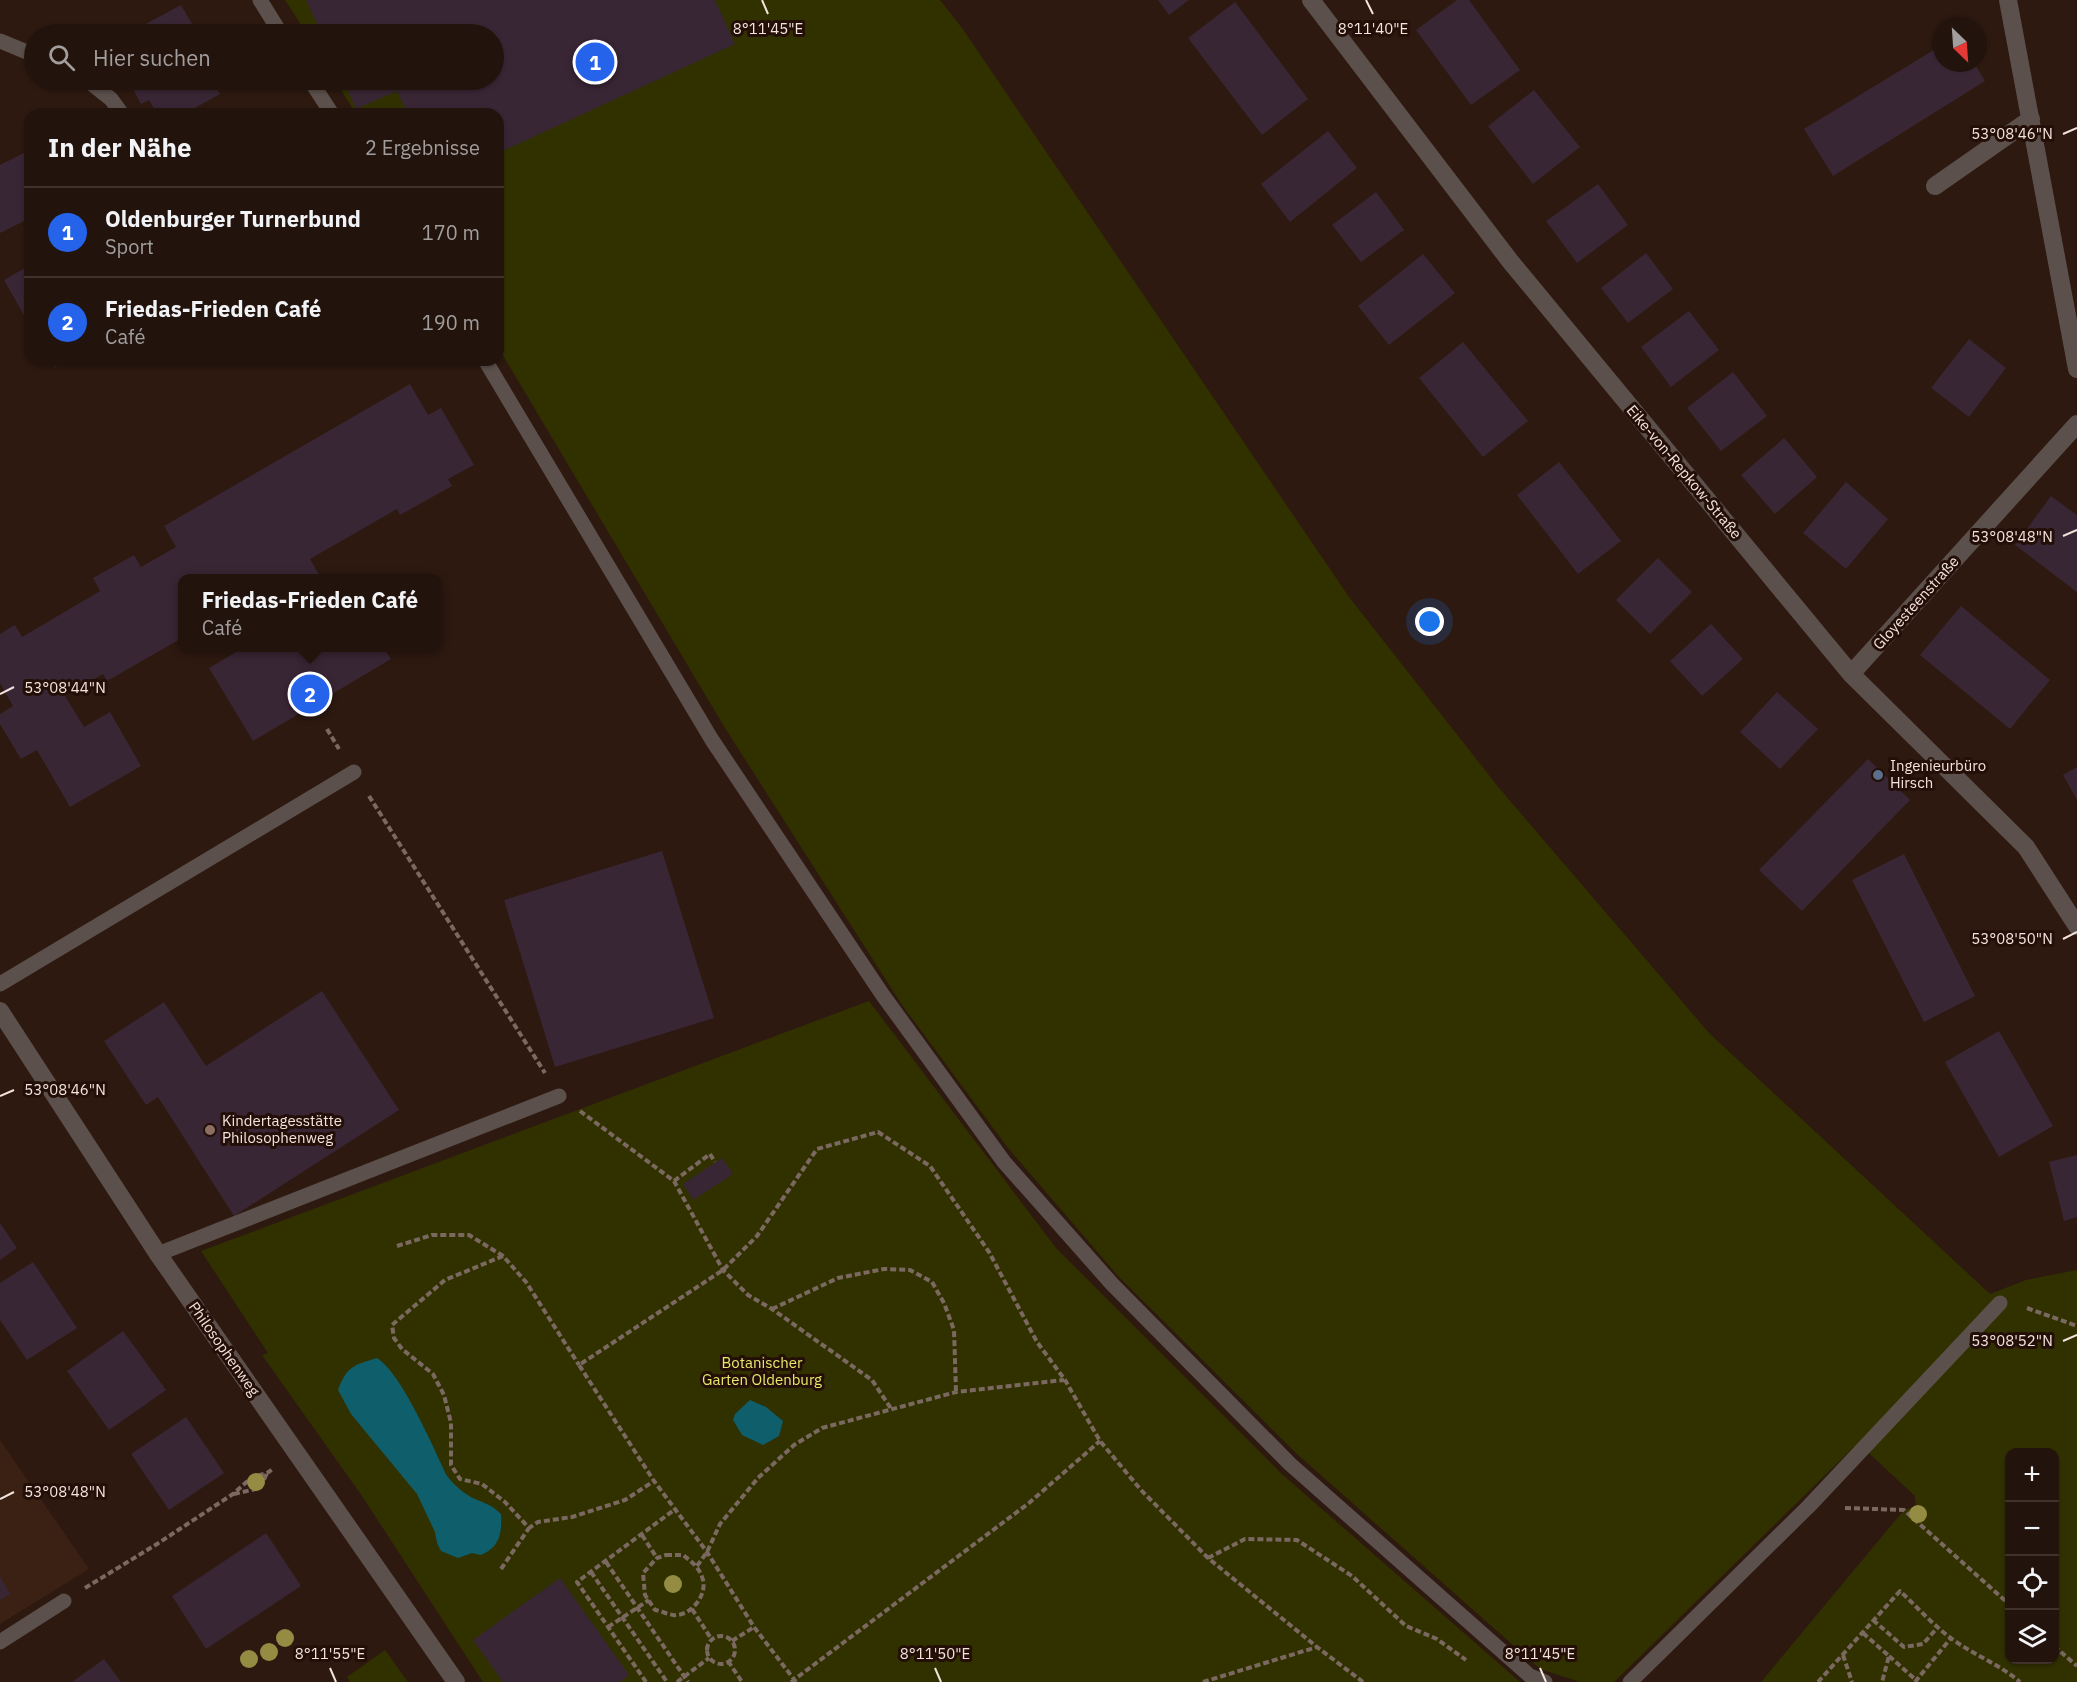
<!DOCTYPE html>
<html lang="de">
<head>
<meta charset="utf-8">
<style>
	:root { --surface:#22130c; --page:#2a1c15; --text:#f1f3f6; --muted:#a29e9d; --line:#3f322d; --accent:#2563eb }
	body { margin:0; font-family:"IBM Plex Sans",sans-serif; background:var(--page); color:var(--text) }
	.controls { position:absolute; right:18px; bottom:18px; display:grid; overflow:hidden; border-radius:12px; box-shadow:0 2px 4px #0004 }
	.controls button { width:54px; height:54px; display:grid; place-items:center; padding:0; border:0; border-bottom:2px solid var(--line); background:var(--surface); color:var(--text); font:30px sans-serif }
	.compass { position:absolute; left:1933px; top:18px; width:54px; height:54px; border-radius:50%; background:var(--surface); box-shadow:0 2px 4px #0004; rotate:155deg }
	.you { position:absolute; left:1430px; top:622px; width:21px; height:21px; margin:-15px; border:4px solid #fff; border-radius:50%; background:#1a73e8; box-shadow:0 0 0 9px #1a73e833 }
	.badge { display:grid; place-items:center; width:39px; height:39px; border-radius:50%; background:var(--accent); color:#fff; font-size:20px; font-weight:700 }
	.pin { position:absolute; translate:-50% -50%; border:3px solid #fff; box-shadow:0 2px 6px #0006 }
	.popup { position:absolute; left:178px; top:574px; width:264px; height:78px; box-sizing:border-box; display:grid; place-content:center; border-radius:12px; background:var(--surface); filter:drop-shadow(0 2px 4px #0005); font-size:20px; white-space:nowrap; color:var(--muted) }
	.popup b { font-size:22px; color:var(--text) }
	.popup::after { content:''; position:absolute; left:50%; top:100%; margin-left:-12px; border:12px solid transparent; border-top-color:var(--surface) }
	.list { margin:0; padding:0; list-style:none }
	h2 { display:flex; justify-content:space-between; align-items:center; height:78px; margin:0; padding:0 24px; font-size:26px }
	h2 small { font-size:20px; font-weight:400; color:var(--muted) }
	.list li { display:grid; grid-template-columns:39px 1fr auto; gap:18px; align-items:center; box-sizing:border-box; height:90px; padding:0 24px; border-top:2px solid var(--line) }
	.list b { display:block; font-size:22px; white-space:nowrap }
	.list p { margin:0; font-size:20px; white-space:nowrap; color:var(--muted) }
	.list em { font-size:20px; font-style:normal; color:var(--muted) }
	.icon { flex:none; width:33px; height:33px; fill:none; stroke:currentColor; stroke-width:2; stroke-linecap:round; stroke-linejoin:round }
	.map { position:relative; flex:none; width:2077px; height:1682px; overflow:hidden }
	.search { position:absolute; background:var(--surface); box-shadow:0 2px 4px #0004; left:24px; top:24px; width:480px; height:66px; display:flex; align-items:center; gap:15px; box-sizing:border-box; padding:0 21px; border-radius:33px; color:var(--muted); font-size:22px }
	.panel { position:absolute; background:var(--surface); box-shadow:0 2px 4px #0004; left:24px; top:108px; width:480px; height:258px; border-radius:18px }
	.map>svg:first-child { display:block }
	.built { fill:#3b2014 }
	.green { fill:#313100; fill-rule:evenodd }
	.water { fill:#0f5e6b }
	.building { fill:#392634 }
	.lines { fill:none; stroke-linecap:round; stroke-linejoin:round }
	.path { stroke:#7b6961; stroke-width:4; stroke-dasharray:6 3; stroke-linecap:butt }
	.service { stroke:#5c504c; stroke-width:15 }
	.minor { stroke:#5c504c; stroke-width:18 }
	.tree { fill:#938c42 }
	.ticks { fill:none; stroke:#f2e3dd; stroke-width:2 }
	.service-dot { fill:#5c6f8a; stroke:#230f07; stroke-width:2 }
	.education-dot { fill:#8d6e63; stroke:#230f07; stroke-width:2 }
	.labels { text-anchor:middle; stroke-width:6; stroke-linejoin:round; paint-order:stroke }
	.street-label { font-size:15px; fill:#f2e3dd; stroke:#230f07 }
	.poi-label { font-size:15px; fill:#f2e3dd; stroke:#230f07; text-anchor:start }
	.park-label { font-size:15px; fill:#e7ea6a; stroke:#230f07 }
	.ticks-label { font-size:15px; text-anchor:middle; fill:#f2e3dd; stroke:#230f07; stroke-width:6; stroke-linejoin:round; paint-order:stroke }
</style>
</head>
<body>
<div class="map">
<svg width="2077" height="1682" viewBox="0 0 2077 1682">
	<rect width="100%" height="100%" fill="#2d1910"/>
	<!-- built -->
	<path class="built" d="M0,1440L89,1569L0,1624Z"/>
	<!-- green -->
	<path class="green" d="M285,0H940L962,28L1349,597L1499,788L1709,1033L1990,1294L2026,1280L2077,1270V1682H1761L1904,1510L1916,1507L1915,1496L1858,1443L1614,1682H1580L1540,1669L1297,1454L1119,1277L1008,1148L902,1005L725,728L498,347V114H356L335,80H494V34H307ZM2010,1452H2054V1660H2010Z
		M869,1001L1056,1248L1283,1475L1520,1682H483L362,1496L262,1355L268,1353L201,1251Z
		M385,1650L408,1682H350L347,1677Z"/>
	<!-- water -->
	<path class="water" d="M377,1358C402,1374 433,1447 447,1476C454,1485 464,1494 475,1499C485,1503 492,1505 501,1514C502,1533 500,1547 481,1555L472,1553L458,1558L441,1551L437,1543L435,1532L417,1494L351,1414L338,1390C347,1366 354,1365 377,1358Z
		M750,1400L766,1407L783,1421L779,1436L763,1445L742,1435L733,1420L735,1414Z"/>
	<!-- building -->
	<path class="building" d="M306,0H715L735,44L498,153V114H408L397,91L356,109L343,80H494V34H322Z
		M1158,0H1189L1169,15Z
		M1457,0H1469L1520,70L1471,105L1416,30Z
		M1235,2L1308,99L1262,135L1188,38Z
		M181,5L198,34H127Z
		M1942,45V63H1974L1985,81L1833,176L1804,129Z
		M128,80H212L220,94L184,114H157L149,100L141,104Z
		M1534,90L1580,147L1533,184L1488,126Z
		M1328,131L1357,168L1290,222L1261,184Z
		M30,150V218L0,233V165Z
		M1598,184L1628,225L1577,263L1546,221Z
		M1376,192L1404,230L1361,262L1332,225Z
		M1646,253L1673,289L1628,323L1601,288Z
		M1423,254L1455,293L1389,345L1358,306Z
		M30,265V326L4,280Z
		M1689,311L1719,350L1671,387L1641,347Z
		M1969,339L2006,368L1969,417L1931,388Z
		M1463,342L1528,421L1483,457L1419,378Z
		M50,360H68L54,368Z
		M1733,372L1767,416L1721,451L1687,408Z
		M410,384L428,415L441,408L474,465L448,479L452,486L400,515L397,509L310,559L321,578H182V633L181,635L182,638L107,681L103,674L65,696L84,727L110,712L141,766L70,807L37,750L21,759L0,724V714L13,706L0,683V634L15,625L22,637L100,591L93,578L134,555L141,567L176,547L164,526Z
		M1784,438L1817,477L1775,514L1741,475Z
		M1559,462L1621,541L1578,574L1517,495Z
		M1846,482L1888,519L1846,569L1803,533Z
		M2051,496L2077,515V592L2015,545Z
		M1658,558L1692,592L1650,634L1616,600Z
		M1961,606L2050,680L2010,729L1920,655Z
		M1711,624L1743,659L1702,696L1670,661Z
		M243,648H384L391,659L253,741L209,668Z
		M1777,692L1818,729L1780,769L1740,732Z
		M1868,759L1910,800L1802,911L1759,870Z
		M2077,767V800L2063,775Z
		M662,851L714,1018L555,1067L504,900Z
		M1904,854L1975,996L1924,1022L1852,880Z
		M322,991L399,1110L234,1216L158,1097L146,1105L104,1041L164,1002L206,1066Z
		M1999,1031L2053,1126L1999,1157L1945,1062Z
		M2077,1155V1217L2064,1221L2049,1162Z
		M722,1158L733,1174L693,1200L683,1184Z
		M0,1223L17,1248L0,1260Z
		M33,1262L77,1328L27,1360L0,1320V1283Z
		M123,1331L166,1390L109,1430L67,1371Z
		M186,1417L224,1473L169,1510L131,1454Z
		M266,1533L301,1586L206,1649L172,1596Z
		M0,1576L10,1594L0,1600Z
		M560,1578L629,1675L620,1682H503L473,1640Z
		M104,1659L121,1682H72Z"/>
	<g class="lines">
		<!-- path -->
		<path class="path" d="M327,729L339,749
			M369,796L545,1073
			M580,1111L674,1181L723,1270L748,1295L772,1309L872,1380L892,1410
			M674,1181L710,1154L715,1162
			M397,1246L432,1235H469L503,1256L526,1282L579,1365
			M503,1256L445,1280L392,1325L394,1338L402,1349L433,1374L444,1395L451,1423V1465L460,1479L482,1484L505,1502L529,1528L538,1522L572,1517L625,1500L654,1481
			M2027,1308L2077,1326
			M772,1309L838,1278L884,1269L910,1270L932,1282L944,1303L954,1330L956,1392
			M234,1494L260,1488L267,1473
			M1845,1508L1904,1510L2010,1605
			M642,1535L657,1558
			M666,1555H683C692,1562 700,1568 703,1580C707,1596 690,1617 673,1615C667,1614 661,1611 655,1610L645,1595L643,1573L657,1558Z
			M1208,1558L1245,1539L1297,1540L1352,1576L1406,1626L1437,1639L1466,1660
			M606,1562L688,1682
			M697,1566L707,1552L720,1524L758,1478L794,1445L822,1428L956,1392L1064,1380
			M501,1569L529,1528
			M591,1572L667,1682
			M85,1588L157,1544L233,1494L252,1477L267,1473L273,1469
			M692,1609L712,1640
			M1873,1620L1904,1647L1923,1644L1938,1627
			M608,1627L649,1600
			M1863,1633L1889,1656L1882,1682
			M707 1650a14 14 0 1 1 28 0a14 14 0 1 1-28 0Z
			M732,1641L754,1627
			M2054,1646L2077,1666
			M1843,1655L1852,1682
			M1889,1656L1916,1680
			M728,1661L742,1682
			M646,1682L577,1582L674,1510
			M677,1682L709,1658
			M791,1682L1029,1503L1100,1441
			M796,1682L754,1627L707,1552L654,1481L579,1365L723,1270L757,1236L817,1149L878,1132L930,1166L989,1252L1037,1342L1065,1380L1100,1441L1141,1490L1208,1558L1317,1647L1363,1682
			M1203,1682L1317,1647
			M1818,1682L1900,1591C1917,1607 1933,1625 1952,1639C1974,1655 1999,1664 2020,1682
			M1915,1682L1951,1638"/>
		<!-- service -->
		<path class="service" d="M260,0L281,34
			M0,41L34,55
			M87,80L111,99L122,114
			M310,80L332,114
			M485,360L712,740L882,994L1004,1162L1112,1284L1290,1464L1530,1676L1545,1682
			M0,984L354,772
			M158,1254L559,1096
			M0,1642L64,1601
			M1630,1682L1809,1506L2000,1303"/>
		<!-- minor -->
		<path class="minor" d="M1311,0L1510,261L1851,674L2026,847L2077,926
			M2008,0L2077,369
			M1935,186L2031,119
			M1851,674L2077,424
			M0,1011L158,1254L456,1682"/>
	</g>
	<!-- trees -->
	<g class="tree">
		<circle cx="256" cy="1482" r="9"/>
		<circle cx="1918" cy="1514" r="9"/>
		<circle cx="673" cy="1584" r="9"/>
		<circle cx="285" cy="1638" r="9"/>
		<circle cx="269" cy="1652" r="9"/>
		<circle cx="249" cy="1659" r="9"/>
	</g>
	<!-- ticks -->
	<path class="ticks" d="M762,0L768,14M1366,0L1373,14M2063,134L2077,128M2063,536L2077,530M0,694L14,687M2063,939L2077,932M0,1096L14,1090M2063,1341L2077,1335M0,1499L14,1492M330,1668L336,1682M935,1668L941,1682M1540,1668L1546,1682"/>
	<!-- markers -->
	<circle class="service-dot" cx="1878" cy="775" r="6"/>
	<circle class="education-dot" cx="210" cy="1130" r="6"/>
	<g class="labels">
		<!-- street labels -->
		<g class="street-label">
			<text transform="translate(1684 472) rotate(50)" y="5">Eike-von-Repkow-Straße</text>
			<text transform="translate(1916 603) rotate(-48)" y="5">Gloyesteenstraße</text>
			<text transform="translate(224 1349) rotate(55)" y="5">Philosophenweg</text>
		</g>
		<!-- poi labels -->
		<g class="poi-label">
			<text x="1890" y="771">Ingenieurbüro<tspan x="1890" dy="17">Hirsch</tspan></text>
			<text x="222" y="1126">Kindertagesstätte<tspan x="222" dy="17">Philosophenweg</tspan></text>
		</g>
		<!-- park labels -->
		<g class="park-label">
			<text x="762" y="1368">Botanischer<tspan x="762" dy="17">Garten Oldenburg</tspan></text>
		</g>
	</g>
	<g class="ticks-label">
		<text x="768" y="34">8°11'45"E</text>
		<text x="1373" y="34">8°11'40"E</text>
		<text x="2012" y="139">53°08'46"N</text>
		<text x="2012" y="542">53°08'48"N</text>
		<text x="65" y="693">53°08'44"N</text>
		<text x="2012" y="944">53°08'50"N</text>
		<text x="65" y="1095">53°08'46"N</text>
		<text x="2012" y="1346">53°08'52"N</text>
		<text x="65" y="1497">53°08'48"N</text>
		<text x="330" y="1659">8°11'55"E</text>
		<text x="935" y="1659">8°11'50"E</text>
		<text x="1540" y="1659">8°11'45"E</text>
	</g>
</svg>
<div class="controls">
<button>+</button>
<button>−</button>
<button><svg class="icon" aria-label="locate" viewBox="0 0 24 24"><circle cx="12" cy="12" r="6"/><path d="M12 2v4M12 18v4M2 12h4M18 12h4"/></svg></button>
<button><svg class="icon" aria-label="layers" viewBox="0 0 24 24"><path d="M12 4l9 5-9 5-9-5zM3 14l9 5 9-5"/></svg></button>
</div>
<svg class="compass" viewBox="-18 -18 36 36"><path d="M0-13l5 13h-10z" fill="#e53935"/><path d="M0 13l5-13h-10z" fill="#a29e9d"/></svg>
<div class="you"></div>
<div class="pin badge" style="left:595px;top:62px">1</div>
<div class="pin badge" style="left:310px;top:694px">2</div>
<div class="popup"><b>Friedas-Frieden Café</b>Café</div>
<div class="search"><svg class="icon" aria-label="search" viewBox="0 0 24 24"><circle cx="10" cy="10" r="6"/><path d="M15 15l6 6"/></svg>Hier suchen</div>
<section class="panel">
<h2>In der Nähe<small>2 Ergebnisse</small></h2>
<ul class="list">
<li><span class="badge">1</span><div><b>Oldenburger Turnerbund</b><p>Sport</p></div><em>170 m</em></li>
<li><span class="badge">2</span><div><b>Friedas-Frieden Café</b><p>Café</p></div><em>190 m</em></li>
</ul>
</section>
</div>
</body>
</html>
